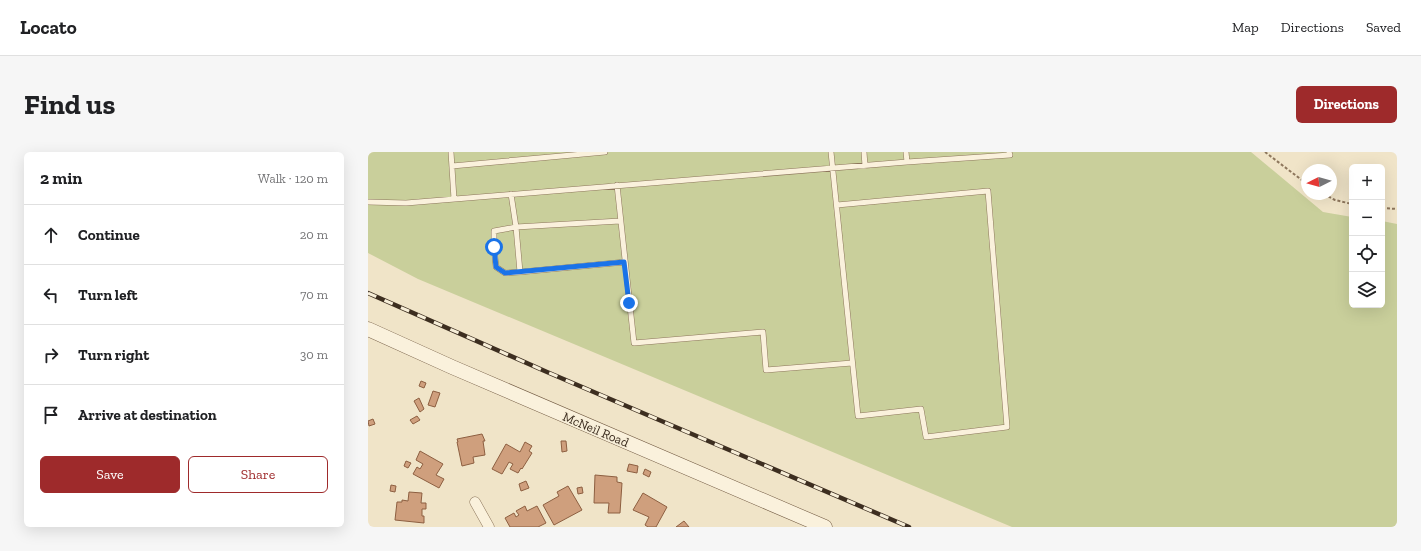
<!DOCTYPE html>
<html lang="en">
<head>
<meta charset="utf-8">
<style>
	:root { --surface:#fff; --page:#f6f6f6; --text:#202124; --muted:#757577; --line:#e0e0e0; --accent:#9e2a2b }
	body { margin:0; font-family:"Zilla Slab",serif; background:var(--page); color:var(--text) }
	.controls { position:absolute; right:12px; top:12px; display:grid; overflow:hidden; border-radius:6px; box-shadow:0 4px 16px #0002 }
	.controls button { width:36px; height:36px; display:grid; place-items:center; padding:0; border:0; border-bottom:1px solid var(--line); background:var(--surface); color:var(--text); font:20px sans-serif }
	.compass { position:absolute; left:933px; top:12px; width:36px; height:36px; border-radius:50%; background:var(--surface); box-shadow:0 4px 16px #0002; rotate:264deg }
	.stop { position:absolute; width:12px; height:12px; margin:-9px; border:3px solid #1a73e8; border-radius:50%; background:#fff }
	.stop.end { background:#1a73e8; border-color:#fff; box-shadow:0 1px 4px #0008 }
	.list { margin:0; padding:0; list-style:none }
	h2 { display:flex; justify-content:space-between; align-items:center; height:52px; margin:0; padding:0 16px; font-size:17px }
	h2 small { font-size:13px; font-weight:400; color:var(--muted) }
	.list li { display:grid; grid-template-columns:26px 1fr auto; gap:12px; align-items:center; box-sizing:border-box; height:60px; padding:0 16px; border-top:1px solid var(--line) }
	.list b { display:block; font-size:15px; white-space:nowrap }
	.list em { font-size:13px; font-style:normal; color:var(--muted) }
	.actions { display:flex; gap:8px; padding:12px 16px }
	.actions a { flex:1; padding:9px 0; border:1px solid var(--accent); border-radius:6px; text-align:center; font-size:14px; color:var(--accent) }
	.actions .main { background:var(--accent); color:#fff }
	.icon { flex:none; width:22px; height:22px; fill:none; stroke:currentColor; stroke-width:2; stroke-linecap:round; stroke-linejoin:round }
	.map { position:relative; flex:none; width:1029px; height:375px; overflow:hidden; border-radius:6px }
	header { display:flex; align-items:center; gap:24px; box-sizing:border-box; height:56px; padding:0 20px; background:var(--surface); border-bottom:1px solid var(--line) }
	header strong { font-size:19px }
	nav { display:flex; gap:22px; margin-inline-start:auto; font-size:14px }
	.intro { display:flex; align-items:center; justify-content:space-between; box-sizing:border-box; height:96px; padding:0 24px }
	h1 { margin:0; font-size:28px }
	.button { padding:10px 18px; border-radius:6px; background:var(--accent); color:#fff; font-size:14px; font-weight:700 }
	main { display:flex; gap:24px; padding:0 24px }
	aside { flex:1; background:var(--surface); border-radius:6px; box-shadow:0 4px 16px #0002 }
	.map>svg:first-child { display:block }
	.green { fill:#c9cf9b }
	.building { fill:#cf9f7d; stroke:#8d5f41 }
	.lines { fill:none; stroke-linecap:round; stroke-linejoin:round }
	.lane-casing { stroke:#8d765c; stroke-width:6 }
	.street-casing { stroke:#8d765c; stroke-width:11 }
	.secondary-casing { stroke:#6f573f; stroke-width:15 }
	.path { stroke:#8d765c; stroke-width:2; stroke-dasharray:3 2; stroke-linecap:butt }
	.lane { stroke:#faf1dc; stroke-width:5 }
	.street { stroke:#faf1dc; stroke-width:10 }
	.secondary { stroke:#faf1dc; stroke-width:14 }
	.rail-casing { stroke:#3d2e20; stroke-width:4.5 }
	.rail { stroke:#f7eed8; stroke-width:3; stroke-dasharray:9; stroke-linecap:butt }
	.route { stroke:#1a73e8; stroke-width:5 }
	.labels { text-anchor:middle; stroke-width:3; stroke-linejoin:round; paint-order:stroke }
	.street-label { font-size:13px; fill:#3d2e20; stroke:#f7eed8 }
</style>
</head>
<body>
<header>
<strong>Locato</strong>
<nav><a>Map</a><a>Directions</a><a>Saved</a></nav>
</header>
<div class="intro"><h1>Find us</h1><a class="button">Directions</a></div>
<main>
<aside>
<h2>2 min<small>Walk · 120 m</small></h2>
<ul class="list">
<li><svg class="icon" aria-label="ahead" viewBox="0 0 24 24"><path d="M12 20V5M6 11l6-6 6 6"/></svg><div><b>Continue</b></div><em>20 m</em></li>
<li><svg class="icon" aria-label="left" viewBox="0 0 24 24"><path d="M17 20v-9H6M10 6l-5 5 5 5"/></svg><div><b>Turn left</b></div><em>70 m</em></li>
<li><svg class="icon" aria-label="right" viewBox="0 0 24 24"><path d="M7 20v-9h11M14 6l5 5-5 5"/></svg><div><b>Turn right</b></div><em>30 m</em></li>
<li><svg class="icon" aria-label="arrive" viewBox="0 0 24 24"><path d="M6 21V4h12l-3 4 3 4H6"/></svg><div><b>Arrive at destination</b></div></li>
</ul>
<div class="actions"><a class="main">Save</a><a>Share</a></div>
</aside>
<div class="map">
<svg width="1029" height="375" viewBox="0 0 1029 375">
	<rect width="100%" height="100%" fill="#f0e4c8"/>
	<!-- green -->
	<path class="green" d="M0,0H883L955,60L984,65V153H1014V69L1029,72V375H644L50,127L0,101Z"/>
	<!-- building -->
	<path class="building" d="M53,229L58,231L56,236L51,234Z
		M65,239L72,241L67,255L60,253Z
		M51,246L56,257L52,260L46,249Z
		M49,264L52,268L45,272L42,268Z
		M5,267L7,272L1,274L0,269Z
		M114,282L117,289H115L117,303L105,305L106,311L94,314L89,290H90L89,287Z
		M193,289H198L199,299L194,300Z
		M157,290L164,294L161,299L164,301L154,317L153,316L150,321L142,317L145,312L141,310L134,322L124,317L138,292L152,300Z
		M52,299L75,312L68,323L76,327L71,336L45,322L49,315L52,317L55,312L48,308Z
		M38,309L43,311L40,316L36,314Z
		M261,312L270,314L269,321L259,319Z
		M277,317L283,320L281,325L275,322Z
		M227,323L249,325V330L254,331L252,361H240L241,351H226Z
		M158,329L161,336L153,339L151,332Z
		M23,333L28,334L27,340L22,339Z
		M200,334L214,358L186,373L175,353L191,344L189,340Z
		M214,335L215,341L210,342L209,336Z
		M41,340L54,341L53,351H58V357H54V364H56V371L27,368L29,350H34V348L40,349Z
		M275,341L299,355L288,375H280L277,373L281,365L265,358Z
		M157,354L159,359L169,354L178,371L170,375H142L137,366L146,361L148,365L151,363L148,359Z
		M316,369L321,375H308Z"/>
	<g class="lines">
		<!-- lane casing -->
		<g class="lane-casing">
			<path id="lane" d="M83,0L86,47
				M463,0L490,264L553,257L558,285L639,275L620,39L469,53
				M496,0L497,14
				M538,0L539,10L642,3L641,0
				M84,14L237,0
				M249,33L266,191L395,180L398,218L484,211
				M143,42L148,75L252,69
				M0,50L38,51L539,10
				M152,120L137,121L128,115L126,95V79L148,75L152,120L257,110"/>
		</g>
		<!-- street casing -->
		<g class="street-casing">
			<path id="street" d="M107,350L121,375"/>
		</g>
		<!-- secondary casing -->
		<g class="secondary-casing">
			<path id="secondary" d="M0,177L84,215L457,375"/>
		</g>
		<!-- path -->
		<path class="path" d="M897,0L939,32
			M956,42L967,48L984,52
			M1014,56L1029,57"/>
		<!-- lane -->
		<use href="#lane" class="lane"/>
		<!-- street -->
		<use href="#street" class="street"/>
		<!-- secondary -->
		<use href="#secondary" class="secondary"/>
		<!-- rail casing -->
		<g class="rail-casing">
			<path id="rail" d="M0,141L179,220L541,375"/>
		</g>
		<!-- rail -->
		<use href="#rail" class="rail"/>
	</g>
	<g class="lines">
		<!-- route -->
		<path class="route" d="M126,95L128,115L137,121L256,110L261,151"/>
	</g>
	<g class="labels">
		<!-- street labels -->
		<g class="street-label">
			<text transform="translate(228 277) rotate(23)" y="5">McNeil Road</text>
		</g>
	</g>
</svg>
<div class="controls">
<button>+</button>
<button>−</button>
<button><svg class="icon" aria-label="locate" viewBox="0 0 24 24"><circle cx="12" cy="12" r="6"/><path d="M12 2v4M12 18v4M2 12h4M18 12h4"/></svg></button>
<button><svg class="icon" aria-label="layers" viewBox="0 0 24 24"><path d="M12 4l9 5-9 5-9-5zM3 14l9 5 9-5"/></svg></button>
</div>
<svg class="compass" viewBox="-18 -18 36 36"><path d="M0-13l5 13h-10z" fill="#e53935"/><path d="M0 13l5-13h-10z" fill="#757577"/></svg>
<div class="stop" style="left:126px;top:95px"></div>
<div class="stop end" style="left:261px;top:151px"></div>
</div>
</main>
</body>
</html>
